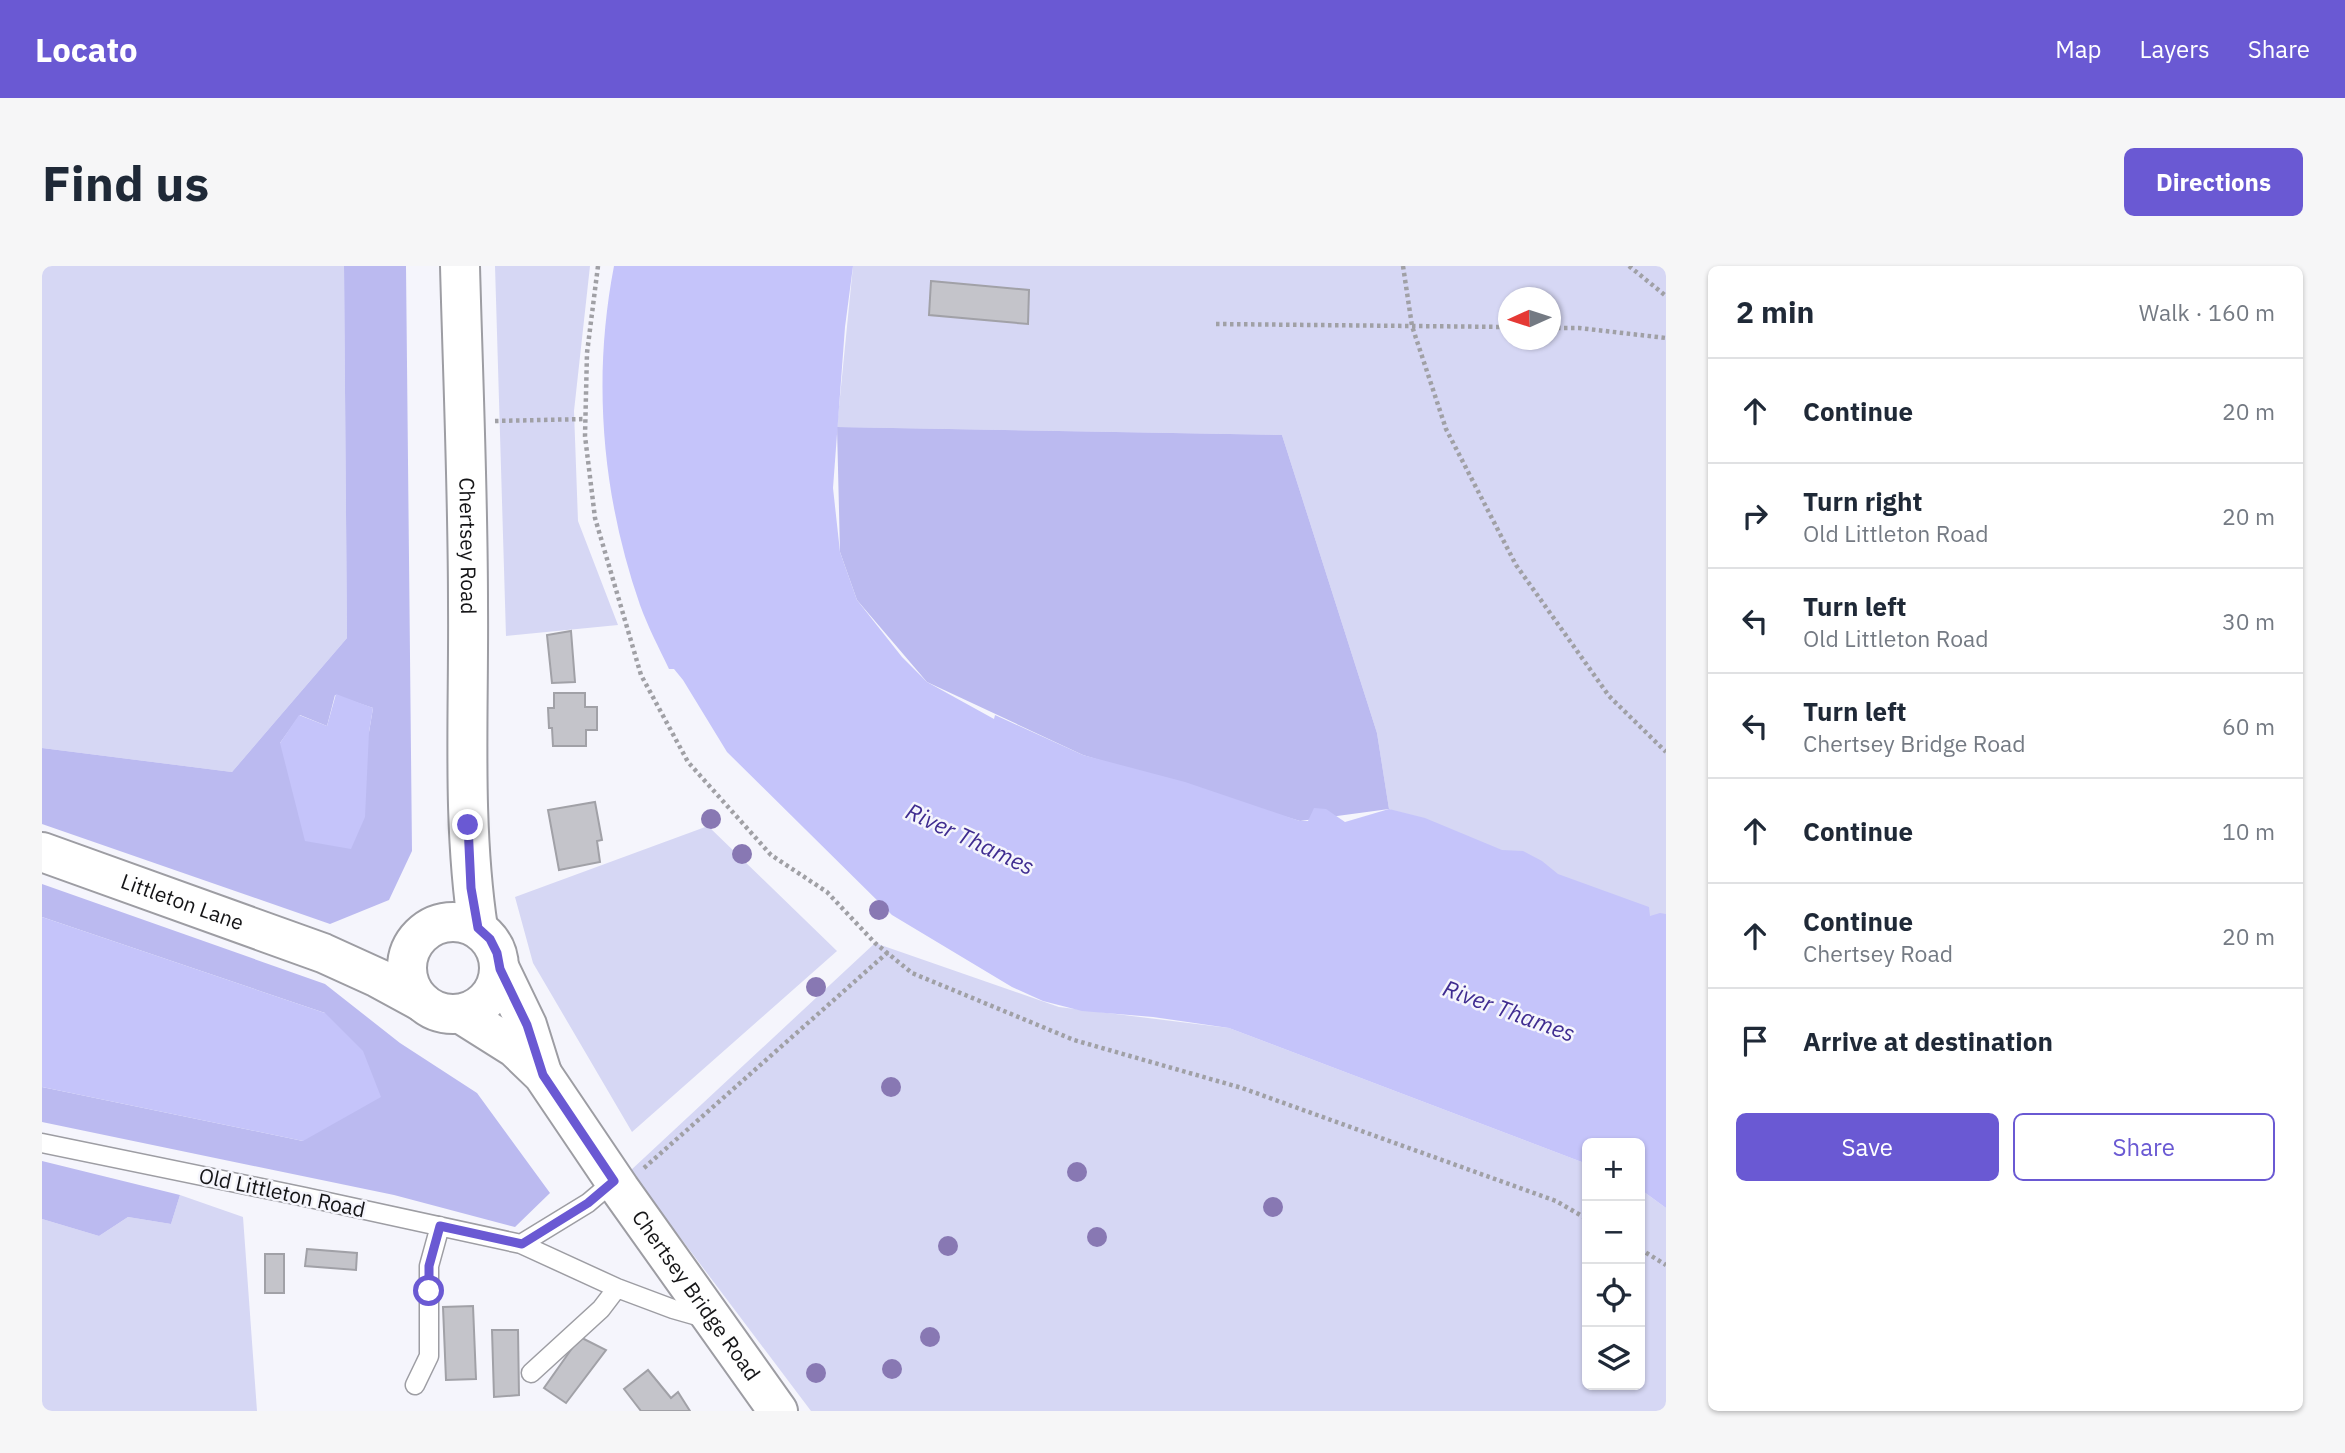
<!DOCTYPE html>
<html lang="en">
<head>
<meta charset="utf-8">
<style>
	:root { --surface:#fff; --page:#f6f6f7; --text:#1f2937; --muted:#747a83; --line:#e0e1e3; --accent:#6a59d3 }
	body { margin:0; font-family:"IBM Plex Sans",sans-serif; background:var(--page); color:var(--text) }
	.controls { position:absolute; right:21px; bottom:21px; display:grid; overflow:hidden; border-radius:10px; box-shadow:0 2px 5px #0004 }
	.controls button { width:63px; height:63px; display:grid; place-items:center; padding:0; border:0; border-bottom:2px solid var(--line); background:var(--surface); color:var(--text); font:35px sans-serif }
	.compass { position:absolute; left:1456px; top:21px; width:63px; height:63px; border-radius:50%; background:var(--surface); box-shadow:0 2px 5px #0004; rotate:267deg }
	.stop { position:absolute; width:21px; height:21px; margin:-16px; border:5px solid #6a59d3; border-radius:50%; background:#fff }
	.stop.end { background:#6a59d3; border-color:#fff; box-shadow:0 2px 7px #0008 }
	.list { margin:0; padding:0; list-style:none }
	h2 { display:flex; justify-content:space-between; align-items:center; height:91px; margin:0; padding:0 28px; font-size:30px }
	h2 small { font-size:23px; font-weight:400; color:var(--muted) }
	.list li { display:grid; grid-template-columns:46px 1fr auto; gap:21px; align-items:center; box-sizing:border-box; height:105px; padding:0 28px; border-top:2px solid var(--line) }
	.list b { display:block; font-size:26px; white-space:nowrap }
	.list p { margin:0; font-size:23px; white-space:nowrap; color:var(--muted) }
	.list em { font-size:23px; font-style:normal; color:var(--muted) }
	.actions { display:flex; gap:14px; padding:21px 28px }
	.actions a { flex:1; padding:16px 0; border:2px solid var(--accent); border-radius:10px; text-align:center; font-size:24px; color:var(--accent) }
	.actions .main { background:var(--accent); color:#fff }
	.icon { flex:none; width:38px; height:38px; fill:none; stroke:currentColor; stroke-width:2; stroke-linecap:round; stroke-linejoin:round }
	.map { position:relative; flex:none; width:1624px; height:1145px; overflow:hidden; border-radius:10px }
	header { display:flex; align-items:center; gap:42px; box-sizing:border-box; height:98px; padding:0 35px; background:var(--accent); color:#fff }
	header strong { font-size:33px }
	nav { display:flex; gap:38px; margin-inline-start:auto; font-size:24px }
	.intro { display:flex; align-items:center; justify-content:space-between; box-sizing:border-box; height:168px; padding:0 42px }
	h1 { margin:0; font-size:49px }
	.button { padding:18px 32px; border-radius:10px; background:var(--accent); color:#fff; font-size:24px; font-weight:700 }
	main { display:flex; gap:42px; padding:0 42px }
	aside { flex:1; background:var(--surface); border-radius:10px; box-shadow:0 2px 5px #0004 }
	.map>svg:first-child { display:block }
	.green { fill:#d6d7f4; fill-rule:evenodd }
	.forest { fill:#bbbaf0; fill-rule:evenodd }
	.water { fill:#c5c4fa }
	.building { fill:#c4c4ca; stroke:#a1a1a7; stroke-width:2 }
	.lines { fill:none; stroke-linecap:round; stroke-linejoin:round }
	.lane-casing { stroke:#9d9da3; stroke-width:21 }
	.secondary-casing { stroke:#9d9da3; stroke-width:42 }
	.path { stroke:#a0a0a5; stroke-width:4.5; stroke-dasharray:3.5 3.5; stroke-linecap:butt }
	.lane { stroke:#fff; stroke-width:18 }
	.secondary { stroke:#fff; stroke-width:38 }
	.tree { fill:#8878b3 }
	.route { stroke:#6a59d3; stroke-width:9 }
	.labels { text-anchor:middle; stroke-width:5; stroke-linejoin:round; paint-order:stroke }
	.street-label { font-size:21px; fill:#151517; stroke:#f5f5fc }
	.water-label { font-size:23px; font-style:italic; fill:#3f2c90; stroke:#f5f5fc }
</style>
</head>
<body>
<header>
<strong>Locato</strong>
<nav><a>Map</a><a>Layers</a><a>Share</a></nav>
</header>
<div class="intro"><h1>Find us</h1><a class="button">Directions</a></div>
<main>
<div class="map">
<svg width="1624" height="1145" viewBox="0 0 1624 1145">
	<rect width="100%" height="100%" fill="#f5f5fc"/>
	<!-- green -->
	<path class="green" d="M0,0H302L305,372L190,506L0,482Z
		M453,0H548L532,145L536,255L576,359L464,370Z
		M811,0H1624V663L1347,543L1335,467L1240,169L795,161ZM1466,32H1508V74H1466Z
		M666,560L795,685L590,866L491,697L473,631Z
		M833,677L1017,741L1187,762L1545,898V1119H1598V923L1624,942V1145H769L588,905Z
		M138,929L201,951L215,1145H0V953L57,970L86,951L129,958Z"/>
	<!-- forest -->
	<path class="forest" d="M302,0H364L370,585L347,634L288,658L0,558V482L190,506L305,372ZM293,429L331,442L327,466L238,477L258,449L285,460Z
		M795,161L1240,169L1335,467L1347,543L1258,555L1041,489L885,416L815,334L798,286Z
		M0,618L283,718L358,777L435,827L508,927L473,961L352,929L0,856V821L261,875L283,747L0,651Z
		M0,895L138,929L129,958L86,951L57,970L0,953Z"/>
	<!-- water -->
	<path class="water" d="M572,0H811L803,61L791,222L798,286L815,334L860,391L885,416L952,453L953,449L1041,489L1143,516L1258,555H1266L1272,542L1284,543L1303,556L1347,543L1383,552L1460,584L1481,585L1500,595L1516,608L1607,641L1608,650L1618,647L1624,648V942L1598,923V877H1545V898L1187,762L1111,751L1040,745L1001,735L970,721L850,649L685,486L641,414L632,403H627C617,382 606,361 598,339C560,230 550,114 572,0Z
		M294,428L331,442L327,466L323,551L309,583L263,575L238,477L257,449L285,460Z
		M0,651L283,747L321,785L339,831L261,875L0,821Z"/>
	<!-- building -->
	<path class="building" d="M889,15L987,24L986,58L887,49Z
		M529,365L533,416L510,417L505,369Z
		M512,427H543V441H555V464H544V480H511L510,462H507L506,442H512Z
		M553,536L560,574L555,575L558,596L517,604L506,544Z
		M265,983L315,987L314,1004L263,1000Z
		M223,988H242V1027H223Z
		M431,1040L434,1113L404,1114L401,1041Z
		M450,1064H476L477,1129L452,1131Z
		M538,1071L564,1084L524,1137L502,1122Z
		M606,1104L629,1132L636,1126L648,1145H599L582,1123Z"/>
	<g class="lines">
		<!-- lane casing -->
		<g class="lane-casing">
			<path id="lane" d="M0,877L263,931L479,978L575,1022L631,1043L666,1053
				M479,978L546,937L572,915
				M489,1107L559,1043L575,1022
				M373,1119L387,1090V1000L398,960"/>
		</g>
		<!-- secondary casing -->
		<g class="secondary-casing">
			<g id="secondary">
				<path id="s1" d="M418,0C421,113 426,226 426,339C427,447 420,556 436,662"/>
				<path id="s2" d="M0,586L281,687L336,712L380,736"/>
				<circle cx="411" cy="702" r="46"/>
				<path d="M458,703L485,759L500,807"/>
				<path id="s3" d="M419,748L473,782L501,809L578,923L736,1145"/>
			</g>
		</g>
		<!-- path -->
		<path class="path" d="M556,0L545,87L543,170L553,252L599,409L646,496L729,589L785,626L833,677L870,707L1032,774L1200,822L1514,935L1545,953
			M1361,0L1370,60L1404,163L1474,299L1567,430L1624,486
			M1587,0L1624,30
			M1174,58L1466,61
			M1508,62H1537L1624,72
			M453,155L544,153
			M602,902L846,686
			M1598,983L1624,999"/>
		<!-- lane -->
		<use href="#lane" class="lane"/>
		<!-- secondary -->
		<use href="#secondary" class="secondary"/>
	</g>
	<!-- trees -->
	<g class="tree">
		<circle cx="669" cy="553" r="10"/>
		<circle cx="700" cy="588" r="10"/>
		<circle cx="837" cy="644" r="10"/>
		<circle cx="774" cy="721" r="10"/>
		<circle cx="849" cy="821" r="10"/>
		<circle cx="1035" cy="906" r="10"/>
		<circle cx="1231" cy="941" r="10"/>
		<circle cx="1055" cy="971" r="10"/>
		<circle cx="906" cy="980" r="10"/>
		<circle cx="888" cy="1071" r="10"/>
		<circle cx="850" cy="1103" r="10"/>
		<circle cx="774" cy="1107" r="10"/>
	</g>
	<g class="lines">
		<!-- route -->
		<path class="route" d="M387,1025V1000L398,960L480,978L546,937L572,915L501,809L485,759L458,703L455,687L448,673L436,662L429,622L426,559"/>
	</g>
	<g class="labels">
		<!-- street labels -->
		<g class="street-label">
			<text dy="7" stroke="none"><textPath href="#s1" startOffset="280">Chertsey Road</textPath></text>
			<text dy="7" stroke="none"><textPath href="#s2" startOffset="149">Littleton Lane</textPath></text>
			<text transform="translate(240 927) rotate(12)" y="7">Old Littleton Road</text>
			<text dy="7" stroke="none"><textPath href="#s3" startOffset="371">Chertsey Bridge Road</textPath></text>
		</g>
		<!-- water labels -->
		<g class="water-label">
			<text transform="translate(928 573) rotate(25)" y="8">River Thames</text>
			<text transform="translate(1467 745) rotate(20)" y="8">River Thames</text>
		</g>
	</g>
</svg>
<div class="controls">
<button>+</button>
<button>−</button>
<button><svg class="icon" aria-label="locate" viewBox="0 0 24 24"><circle cx="12" cy="12" r="6"/><path d="M12 2v4M12 18v4M2 12h4M18 12h4"/></svg></button>
<button><svg class="icon" aria-label="layers" viewBox="0 0 24 24"><path d="M12 4l9 5-9 5-9-5zM3 14l9 5 9-5"/></svg></button>
</div>
<svg class="compass" viewBox="-18 -18 36 36"><path d="M0-13l5 13h-10z" fill="#e53935"/><path d="M0 13l5-13h-10z" fill="#747a83"/></svg>
<div class="stop" style="left:387px;top:1025px"></div>
<div class="stop end" style="left:426px;top:559px"></div>
</div>
<aside>
<h2>2 min<small>Walk · 160 m</small></h2>
<ul class="list">
<li><svg class="icon" aria-label="ahead" viewBox="0 0 24 24"><path d="M12 20V5M6 11l6-6 6 6"/></svg><div><b>Continue</b></div><em>20 m</em></li>
<li><svg class="icon" aria-label="right" viewBox="0 0 24 24"><path d="M7 20v-9h11M14 6l5 5-5 5"/></svg><div><b>Turn right</b><p>Old Littleton Road</p></div><em>20 m</em></li>
<li><svg class="icon" aria-label="left" viewBox="0 0 24 24"><path d="M17 20v-9H6M10 6l-5 5 5 5"/></svg><div><b>Turn left</b><p>Old Littleton Road</p></div><em>30 m</em></li>
<li><svg class="icon" aria-label="left" viewBox="0 0 24 24"><path d="M17 20v-9H6M10 6l-5 5 5 5"/></svg><div><b>Turn left</b><p>Chertsey Bridge Road</p></div><em>60 m</em></li>
<li><svg class="icon" aria-label="ahead" viewBox="0 0 24 24"><path d="M12 20V5M6 11l6-6 6 6"/></svg><div><b>Continue</b></div><em>10 m</em></li>
<li><svg class="icon" aria-label="ahead" viewBox="0 0 24 24"><path d="M12 20V5M6 11l6-6 6 6"/></svg><div><b>Continue</b><p>Chertsey Road</p></div><em>20 m</em></li>
<li><svg class="icon" aria-label="arrive" viewBox="0 0 24 24"><path d="M6 21V4h12l-3 4 3 4H6"/></svg><div><b>Arrive at destination</b></div></li>
</ul>
<div class="actions"><a class="main">Save</a><a>Share</a></div>
</aside>
</main>
</body>
</html>
